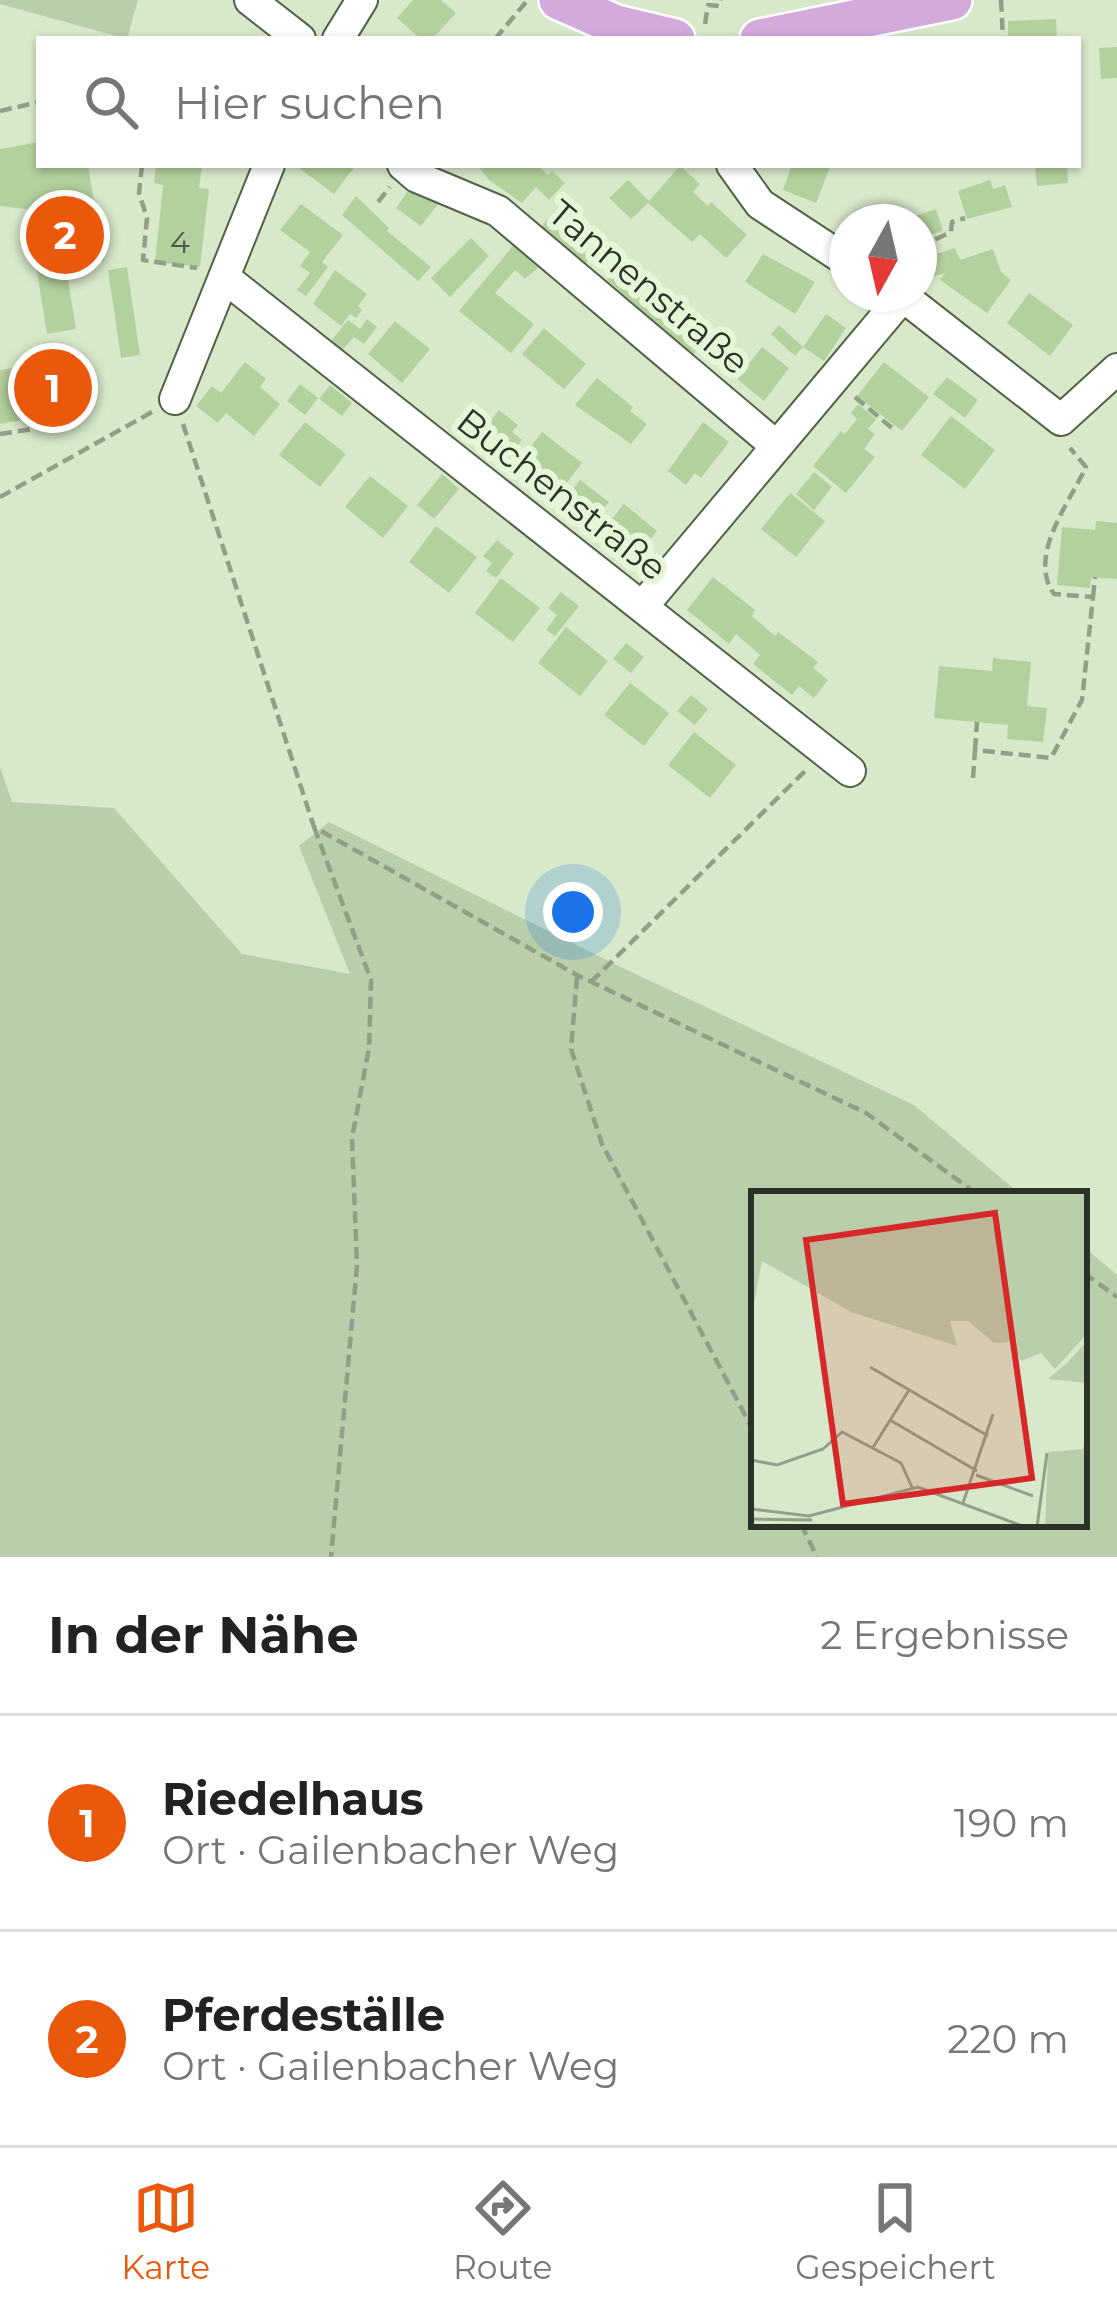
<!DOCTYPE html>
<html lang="de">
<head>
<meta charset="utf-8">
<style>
	:root { --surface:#fff; --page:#f6f6f6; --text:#222; --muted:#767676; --line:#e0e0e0; --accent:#ea580c }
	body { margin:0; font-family:Montserrat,sans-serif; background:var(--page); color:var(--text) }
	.compass { position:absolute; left:829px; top:204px; width:108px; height:108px; border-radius:50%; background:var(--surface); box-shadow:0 3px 9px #0004; rotate:188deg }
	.you { position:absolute; left:573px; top:912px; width:42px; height:42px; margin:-30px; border:9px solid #fff; border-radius:50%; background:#1a73e8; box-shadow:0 0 0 18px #1a73e833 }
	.badge { display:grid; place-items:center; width:78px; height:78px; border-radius:50%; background:var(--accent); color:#fff; font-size:39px; font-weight:700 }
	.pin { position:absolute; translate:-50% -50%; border:6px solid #fff; box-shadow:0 3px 12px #0006 }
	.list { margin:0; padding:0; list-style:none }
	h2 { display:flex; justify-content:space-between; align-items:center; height:156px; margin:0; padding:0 48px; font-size:51px }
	h2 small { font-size:39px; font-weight:400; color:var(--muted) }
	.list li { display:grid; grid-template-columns:78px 1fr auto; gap:36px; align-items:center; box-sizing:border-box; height:216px; padding:0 48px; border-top:3px solid var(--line) }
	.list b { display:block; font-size:45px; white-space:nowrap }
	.list p { margin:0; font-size:39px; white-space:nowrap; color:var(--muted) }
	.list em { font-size:39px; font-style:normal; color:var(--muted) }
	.icon { flex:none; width:66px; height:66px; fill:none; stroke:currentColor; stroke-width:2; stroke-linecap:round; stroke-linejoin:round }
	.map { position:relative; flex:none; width:1117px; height:1557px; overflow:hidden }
	.search { position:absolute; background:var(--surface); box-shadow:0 3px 9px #0004; left:36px; right:36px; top:36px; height:132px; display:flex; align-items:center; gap:30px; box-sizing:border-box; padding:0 42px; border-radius:0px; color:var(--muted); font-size:45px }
	.sheet { height:588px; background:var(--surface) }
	nav { display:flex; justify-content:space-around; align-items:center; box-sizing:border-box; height:168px; border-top:3px solid var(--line); background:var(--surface); font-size:33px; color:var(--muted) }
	nav a { display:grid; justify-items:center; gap:6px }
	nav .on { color:var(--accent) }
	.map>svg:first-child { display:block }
	.green { fill:#b9ceaa }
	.building { fill:#b3d19d }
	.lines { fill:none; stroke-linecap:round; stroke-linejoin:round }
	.minor-casing { stroke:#526147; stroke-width:34 }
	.major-casing { stroke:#fff; stroke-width:44 }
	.path { stroke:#929f88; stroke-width:4.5; stroke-dasharray:12 6; stroke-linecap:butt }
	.minor { stroke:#fff; stroke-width:30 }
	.major { stroke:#d4aadd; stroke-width:39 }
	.labels { text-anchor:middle; stroke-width:12; stroke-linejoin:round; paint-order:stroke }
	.number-label { font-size:30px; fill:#4d5a44 }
	.street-label { font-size:36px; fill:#2b3227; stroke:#e5f7d8 }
	.inset-road { fill:none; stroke:#93a089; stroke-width:3 }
	.view { fill:#d62828; fill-opacity:0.15; stroke:#d62828; stroke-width:6 }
	.inset-edge { fill:none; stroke:#2b3227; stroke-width:6 }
</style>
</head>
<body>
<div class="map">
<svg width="1117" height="1557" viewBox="0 0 1117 1557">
	<rect width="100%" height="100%" fill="#d8e9cb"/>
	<!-- green -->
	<path class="green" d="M0,0H138L127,39L0,4Z
		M0,767L12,802L114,808L242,954L350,974L299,846L329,822L625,969L914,1105L1020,1194H754V1524H1084V1247L1117,1275V1557H0Z"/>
	<!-- building -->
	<path class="building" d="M413,0H441L456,13L432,39H421L397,18Z
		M1056,19L1057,39H1008V21Z
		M1117,47V78L1101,79L1099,48Z
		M39,142V165H88L104,261L66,267L76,329L47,334L27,209L0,206V149Z
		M156,165H202L199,188L209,189L200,267L155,262L163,185L154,183Z
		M301,165H356L334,194L299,168Z
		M477,165H537L548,175L552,171L565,183L549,200L536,187L522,203L489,180Z
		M792,165H831L816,203L783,190Z
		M1067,165L1068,183L1037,186L1035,167Z
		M680,166L700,184L693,192L708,206L711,202L747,235L726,258L700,234L692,242L648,203L631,219L609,198L628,180L649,201Z
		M990,180L993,189L1005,185L1012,207L967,219L958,191Z
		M411,187L439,203L421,226L396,208Z
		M356,196L389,228L387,231L431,267L418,281L342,215Z
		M563,201L605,243L586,263L542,226Z
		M301,204L343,235L322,262L328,267L306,296L297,290L310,273L300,266L310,252L280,230Z
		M936,209L943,231L919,238V222H897Z
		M471,238L489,256L450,297L431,278Z
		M517,241L541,265L525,279L515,270L495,293L534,324L511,353L459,311Z
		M955,248L960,260L993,249L1001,272L1011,280L987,313L940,280L945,273L930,278L924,258Z
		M763,254L815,282L795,314L745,282Z
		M625,260L687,315L690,311L712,331L693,355L607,280Z
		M127,267L140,355L121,358L108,270Z
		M335,270L367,294L358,306L362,310L356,318L350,314L341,326L313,304Z
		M1029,293L1073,325L1050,356L1007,323Z
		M826,314L846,328L824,361L803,347Z
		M367,319L377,327L364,344L354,337L342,350L331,341L348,320L360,329Z
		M395,321L430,349L402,383L368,354Z
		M779,325L803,347L795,356L771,334Z
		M544,328L586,364L564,389L522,354Z
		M762,347L789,368L764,401L737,379Z
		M77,356L86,410L30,420L21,366Z
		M245,362L266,379L260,387L280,404L254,436L226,413L218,423L196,406L212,386L221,393Z
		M884,362L929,397L902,431L857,396Z
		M19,367L28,419L0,424V370Z
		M947,377L978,400L965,418L933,394Z
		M597,378L633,407L630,411L647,424L631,444L575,405Z
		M300,384L318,398L305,415L287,401Z
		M330,385L352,403L342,416L319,399Z
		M858,404L876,419L868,429L875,434L864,449L875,457L846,493L813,466L841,431L845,434L857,419L851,413Z
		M499,410L518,425L512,432L522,440L507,458L479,436Z
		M951,416L995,450L965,489L921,455Z
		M305,422L346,454L320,487L279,455Z
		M703,422L729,442L701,478L695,473L686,485L668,471Z
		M542,432L582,463L555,498L515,467Z
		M814,472L832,487L814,510L796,494Z
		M442,474L459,489L434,519L417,505Z
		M370,476L408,506L383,538L345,507Z
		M580,480L609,502L602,511L612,519L624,504L657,531L634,560L563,502Z
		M790,493L825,521L796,557L761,529Z
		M1096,521L1117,523V579L1091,577L1090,588L1057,585L1062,527L1095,530Z
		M436,526L477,557L449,593L409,562Z
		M497,540L514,554L496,578L486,571L492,563L483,556Z
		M713,577L755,610L752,616L775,636L778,632L818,662L813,668L828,680L814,698L799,686L792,695L753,664L760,655L736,634L729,644L687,610Z
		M501,578L540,608L513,642L475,613Z
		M561,592L579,606L555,636L546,630L557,615L548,608Z
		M566,627L608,661L580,696L538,663Z
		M626,643L644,657L631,673L613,659Z
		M993,658L1031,662L1027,706L1047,708L1043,742L1007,739L1008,725L934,718L939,666L992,671Z
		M630,683L669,713L644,746L604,715Z
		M691,695L708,709L695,725L677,711Z
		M694,732L736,765L710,798L668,765Z"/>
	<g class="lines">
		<!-- minor casing -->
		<g class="minor-casing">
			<path id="minor" d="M250,0L300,39
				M338,39L362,0
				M403,165L417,177L498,211L775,445
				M732,165L760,204L847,261
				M225,278L850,771
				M900,294L1061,420L1117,369
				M175,399L269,165
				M642,607L903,296"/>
		</g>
		<!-- major casing -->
		<g class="major-casing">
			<path id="major" d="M559,0L616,25L675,39
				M760,39L952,0"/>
		</g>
		<!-- path -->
		<path class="path" d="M1001,0L1003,39
			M705,24L708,5L719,6L721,0
			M495,39L526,2
			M0,111L39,102
			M142,165L139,193L147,218L143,260L197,268
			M378,202L390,187
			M919,247L951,232L952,222L965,218
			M855,397L892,428
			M183,424L314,827L577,975L866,1113L977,1194
			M0,434L71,423
			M0,497L152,412
			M1093,597L1095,577
			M975,750L977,722
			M973,778L975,750L1051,758L1082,700L1093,597L1054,594C1027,557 1069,503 1086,467L1070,448
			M314,827L371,980L369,1048L352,1138L357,1265L331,1557
			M577,977L571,1049L602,1144L754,1432
			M591,982L805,771
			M1084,1273L1117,1297
			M801,1524L817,1557"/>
		<!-- minor -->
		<use href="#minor" class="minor"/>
		<!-- major -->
		<use href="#major" class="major"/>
	</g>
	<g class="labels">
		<!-- number labels -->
		<g class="number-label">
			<text x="180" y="253">4</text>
		</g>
		<!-- street labels -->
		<g class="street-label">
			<text transform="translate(649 287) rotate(40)" y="13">Tannenstraße</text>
			<text transform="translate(562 494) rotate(38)" y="13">Buchenstraße</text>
		</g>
	</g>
	<!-- overview -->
	<g transform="translate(751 1191)">
		<rect width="336" height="336" fill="#d8e9cb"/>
		<path d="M0,0H336V143L304,178L290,162L270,170L260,151L243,152L217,130H199L206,155L100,121L11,70L0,129ZM336,150V192L297,188L316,172ZM336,235V336H294L297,261L332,258Z" fill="#b9ceaa"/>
		<path class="inset-road" d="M119,176L237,245M139,229L226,280M121,258L158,199M0,269L26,274L72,258L91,241L150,272L161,296M225,284L282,305M212,312L242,223M0,318L58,325L167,296L274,336M0,328L61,329M286,336L296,262"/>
		<path class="view" d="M244,22L281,287L92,313L55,49Z"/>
		<rect width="336" height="336" class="inset-edge"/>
	</g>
</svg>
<svg class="compass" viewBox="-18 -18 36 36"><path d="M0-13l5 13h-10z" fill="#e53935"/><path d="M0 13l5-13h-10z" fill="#767676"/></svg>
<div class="you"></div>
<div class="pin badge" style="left:53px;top:388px">1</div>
<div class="pin badge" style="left:65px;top:235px">2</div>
<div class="search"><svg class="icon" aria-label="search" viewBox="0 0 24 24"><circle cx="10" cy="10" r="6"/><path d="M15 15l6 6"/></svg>Hier suchen</div>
</div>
<section class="sheet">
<h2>In der Nähe<small>2 Ergebnisse</small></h2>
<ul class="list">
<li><span class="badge">1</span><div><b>Riedelhaus</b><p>Ort · Gailenbacher Weg</p></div><em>190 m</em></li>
<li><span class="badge">2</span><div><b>Pferdeställe</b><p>Ort · Gailenbacher Weg</p></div><em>220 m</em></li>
</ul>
</section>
<nav>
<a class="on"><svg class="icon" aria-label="map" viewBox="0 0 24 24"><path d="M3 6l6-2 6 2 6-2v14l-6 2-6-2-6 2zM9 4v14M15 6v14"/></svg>Karte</a>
<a><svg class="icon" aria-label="directions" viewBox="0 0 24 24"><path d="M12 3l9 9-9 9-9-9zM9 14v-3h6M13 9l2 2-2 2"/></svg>Route</a>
<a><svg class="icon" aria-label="saved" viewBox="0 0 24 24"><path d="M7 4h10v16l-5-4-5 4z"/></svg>Gespeichert</a>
</nav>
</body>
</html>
